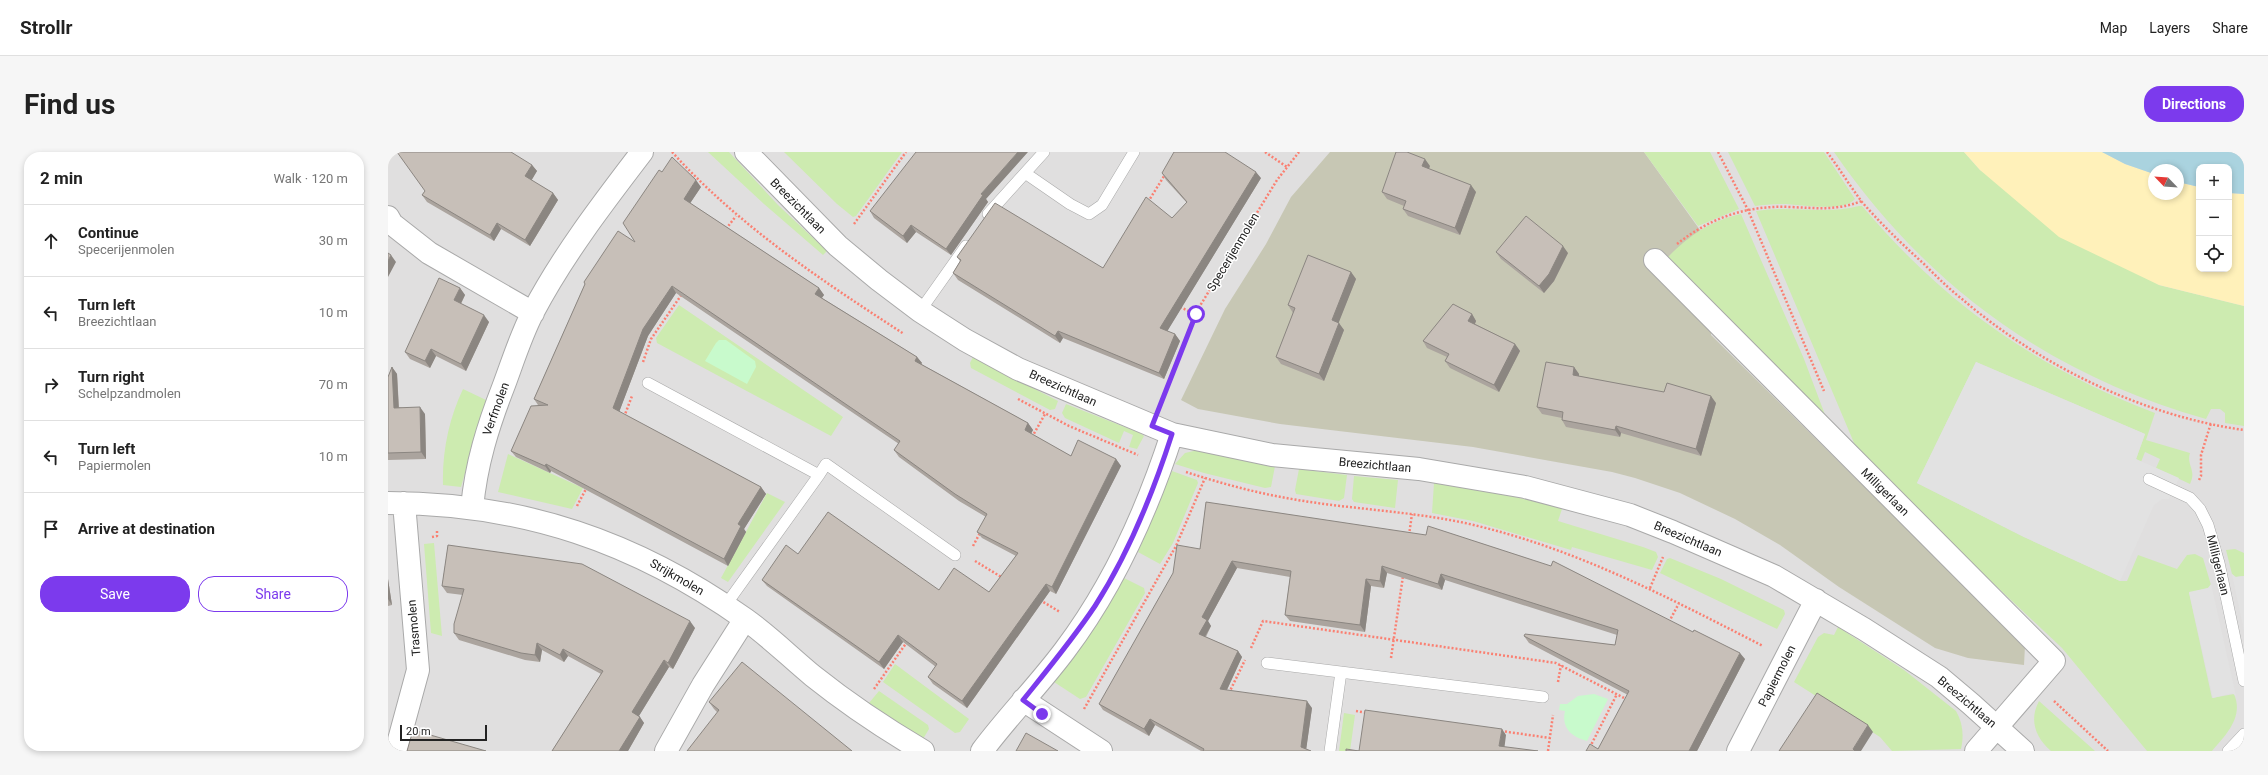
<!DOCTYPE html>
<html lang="en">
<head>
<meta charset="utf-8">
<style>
	:root { --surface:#fff; --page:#f6f6f6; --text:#222; --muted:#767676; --line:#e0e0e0; --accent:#7c3aed }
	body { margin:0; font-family:Roboto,sans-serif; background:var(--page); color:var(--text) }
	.controls { position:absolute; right:12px; top:12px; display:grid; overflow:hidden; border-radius:8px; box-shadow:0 2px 6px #0003 }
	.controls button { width:36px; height:36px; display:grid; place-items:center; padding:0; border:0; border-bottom:1px solid var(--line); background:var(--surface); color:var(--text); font:20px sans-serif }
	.compass { position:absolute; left:1760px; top:12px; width:36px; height:36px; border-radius:50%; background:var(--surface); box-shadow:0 2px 6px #0003; rotate:295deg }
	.scale { position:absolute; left:12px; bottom:10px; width:87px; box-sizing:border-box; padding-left:4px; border:2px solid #222; border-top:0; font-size:11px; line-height:14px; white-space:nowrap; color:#222; -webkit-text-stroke:3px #fff; paint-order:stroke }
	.stop { position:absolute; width:12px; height:12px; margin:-9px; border:3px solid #7c3aed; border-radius:50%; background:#fff }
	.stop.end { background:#7c3aed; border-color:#fff; box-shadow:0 1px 4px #0008 }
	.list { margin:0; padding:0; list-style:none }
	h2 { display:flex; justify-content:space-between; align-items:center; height:52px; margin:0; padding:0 16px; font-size:17px }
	h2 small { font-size:13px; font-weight:400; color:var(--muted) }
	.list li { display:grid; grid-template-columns:26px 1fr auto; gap:12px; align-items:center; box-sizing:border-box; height:72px; padding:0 16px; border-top:1px solid var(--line) }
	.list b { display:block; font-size:15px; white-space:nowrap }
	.list p { margin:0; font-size:13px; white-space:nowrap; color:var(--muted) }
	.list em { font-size:13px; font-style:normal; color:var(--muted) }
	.actions { display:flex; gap:8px; padding:12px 16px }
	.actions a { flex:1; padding:9px 0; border:1px solid var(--accent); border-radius:16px; text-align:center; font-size:14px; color:var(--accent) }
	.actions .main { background:var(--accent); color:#fff }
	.icon { flex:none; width:22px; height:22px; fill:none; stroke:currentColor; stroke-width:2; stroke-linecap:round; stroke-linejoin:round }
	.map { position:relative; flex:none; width:1856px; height:599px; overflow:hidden; border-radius:16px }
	header { display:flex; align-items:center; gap:24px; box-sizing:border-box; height:56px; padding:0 20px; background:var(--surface); border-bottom:1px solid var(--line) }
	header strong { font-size:19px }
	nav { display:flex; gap:22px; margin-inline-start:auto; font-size:14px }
	.intro { display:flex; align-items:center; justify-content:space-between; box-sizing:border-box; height:96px; padding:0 24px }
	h1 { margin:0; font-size:28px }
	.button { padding:10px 18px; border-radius:16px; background:var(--accent); color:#fff; font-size:14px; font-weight:700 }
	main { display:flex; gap:24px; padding:0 24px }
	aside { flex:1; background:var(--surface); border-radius:16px; box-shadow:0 2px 6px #0003 }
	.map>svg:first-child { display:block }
	.residential { fill:#e0dfdf; fill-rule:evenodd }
	.construction { fill:#c7c7b4 }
	.grass { fill:#cdebb0 }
	.sand { fill:#fff1ba }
	.park { fill:#c8facc }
	.parking { fill:#e2e2e2 }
	.water { fill:#aad3df }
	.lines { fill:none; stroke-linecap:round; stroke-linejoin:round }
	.lane-casing { stroke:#a9a9a9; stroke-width:12 }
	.street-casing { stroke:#a9a9a9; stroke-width:24 }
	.path { stroke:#fa8072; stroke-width:2.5; stroke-dasharray:2 2; stroke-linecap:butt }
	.lane { stroke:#fff; stroke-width:11 }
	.street { stroke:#fff; stroke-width:22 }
	.wall { fill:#aba49e }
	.shaded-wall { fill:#8b8681 }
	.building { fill:#c7bfb8; stroke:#8b8681 }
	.route { stroke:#7c3aed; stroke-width:5 }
	.labels { text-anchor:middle; stroke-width:3; stroke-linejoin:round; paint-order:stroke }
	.street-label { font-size:12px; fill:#222; stroke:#fff }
</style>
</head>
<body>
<header>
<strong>Strollr</strong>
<nav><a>Map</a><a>Layers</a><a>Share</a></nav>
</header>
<div class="intro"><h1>Find us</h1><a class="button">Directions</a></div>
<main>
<aside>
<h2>2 min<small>Walk · 120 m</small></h2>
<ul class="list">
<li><svg class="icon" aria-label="ahead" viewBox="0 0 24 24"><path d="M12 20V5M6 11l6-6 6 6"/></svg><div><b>Continue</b><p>Specerijenmolen</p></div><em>30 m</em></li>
<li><svg class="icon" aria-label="left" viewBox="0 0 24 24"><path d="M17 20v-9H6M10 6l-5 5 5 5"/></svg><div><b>Turn left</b><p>Breezichtlaan</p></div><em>10 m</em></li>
<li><svg class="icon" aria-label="right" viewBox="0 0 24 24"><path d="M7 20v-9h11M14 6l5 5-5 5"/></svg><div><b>Turn right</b><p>Schelpzandmolen</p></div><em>70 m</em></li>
<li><svg class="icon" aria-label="left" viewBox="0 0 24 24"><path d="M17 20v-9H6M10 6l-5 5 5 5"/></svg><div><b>Turn left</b><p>Papiermolen</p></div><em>10 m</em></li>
<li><svg class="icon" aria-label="arrive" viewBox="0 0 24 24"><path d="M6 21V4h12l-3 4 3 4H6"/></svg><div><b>Arrive at destination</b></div></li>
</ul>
<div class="actions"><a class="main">Save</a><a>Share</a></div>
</aside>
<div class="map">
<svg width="1856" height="599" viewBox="0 0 1856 599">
	<rect width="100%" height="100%" fill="#f2efe9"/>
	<!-- residential -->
	<path class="residential" d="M0,0H1856V599H0ZM1811,15H1841V117H1811ZM1766,18H1790V42H1766Z"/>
	<!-- construction -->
	<path class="construction" d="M942,0H1256L1312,78L1323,117V183L1637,494L1636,513L1580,506L1547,496L1451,435L1392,393L1347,367L1292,341L1247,326L1224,320L1085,295L892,272L810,257L793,248L837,157L878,92L903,45Z"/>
	<!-- grass -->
	<path class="grass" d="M320,0H341L390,53L439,99L435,103L376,52Z
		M396,0H514L468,64L465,65L449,52Z
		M1256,0H1322L1351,57L1310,74Z
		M1340,0H1436L1467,47C1455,61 1411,52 1395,52C1385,52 1376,53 1367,54Z
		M1446,0H1576L1592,18L1771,133L1856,154V274L1837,271V261L1832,257H1823L1818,267C1662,223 1538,134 1446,0Z
		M1471,54H1474C1557,152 1647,215 1767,261L1758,288L1802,301C1798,313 1809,318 1802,332L1768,316L1772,307L1757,300L1753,310L1748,307L1757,282L1588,210L1529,331L1636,385L1732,429H1739L1750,403L1789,417L1799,403L1807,402L1815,406L1823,433L1820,436L1801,441L1824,546L1846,542C1856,565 1838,583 1824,599H1759L1674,496L1537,367L1469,298L1368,59C1403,53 1436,63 1471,54Z
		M1353,62L1416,207L1439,268L1280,105C1302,83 1322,69 1353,62Z
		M291,153L455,265L443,284L269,191L268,186Z
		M585,205L670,249L667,257L662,258L583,216L582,211Z
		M75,237L98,248L73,335L55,333C54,300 61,266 75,237Z
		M678,252L752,281L756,284L749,297L741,295L745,283L736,279L731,291L677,266L674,261Z
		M810,298L887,314L883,335L877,336L816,321L787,312L797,301Z
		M120,302L195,336L184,357L110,340Z
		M911,317L959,323L956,346L951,349L908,342L907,338Z
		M784,319L809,328L810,331L785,391L772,412L750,400Z
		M966,324L1010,328L1007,356L966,350L964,347Z
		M1046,331L1114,342L1172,355L1174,357L1170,369L1255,395L1268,400L1270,405L1264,418L1184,395L1183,398L1085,369L1044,361Z
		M379,341L397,350L340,430L333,426Z
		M46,391L54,484L43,481L36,392Z
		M1847,397L1856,401V424L1848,425L1844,422L1838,398Z
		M1282,406L1333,427L1396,458L1397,462L1389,477L1272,421L1279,407Z
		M736,426L756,436L757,441L698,545L692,547L666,530L706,475Z
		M1450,475L1516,518L1568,559C1575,571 1576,584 1573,597L1504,599L1492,585L1406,530L1430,485L1436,481L1446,483Z
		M507,512L581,567L572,580L567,581L495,530Z
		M491,539L540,573L541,577L535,587L481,551Z
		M1651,549L1707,599H1663C1647,585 1641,568 1651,549Z
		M956,561L967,563L962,599H951Z"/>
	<!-- sand -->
	<path class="sand" d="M1576,0H1714L1737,12L1766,22V42H1790V30L1811,35V117H1841V41L1856,42V154L1771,133L1671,85L1592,18Z"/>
	<!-- park -->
	<path class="park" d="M331,188H338L367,209L368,215L359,232L317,209L328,191Z
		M1206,542L1220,547L1199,589C1184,585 1173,576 1177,559L1171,558L1172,552H1179L1190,544Z"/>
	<!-- parking -->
	<path class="parking" d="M1588,210L1757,282L1748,307L1791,326L1781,347H1774L1766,353L1732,429L1636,385L1529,331Z
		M1844,422L1847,425L1856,424V479Z
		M1823,432L1848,544L1844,541L1825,546L1801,440L1820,436Z"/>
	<!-- water -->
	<path class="water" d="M1714,0H1856V42L1841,41V15H1811V35L1790,30V18H1766V22L1737,12Z"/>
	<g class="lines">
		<!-- lane casing -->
		<g class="lane-casing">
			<path id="lane" d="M637,21L682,52L701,62L714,53L746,0
				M600,62L656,0
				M532,159L578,94
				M260,231L431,323L438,312L567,403
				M1761,327L1802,346L1812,357L1820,373L1831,411L1856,529
				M337,454L431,323
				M879,511L1155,545
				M942,599L953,520
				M1840,599L1856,582"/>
		</g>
		<!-- street casing -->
		<g class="street-casing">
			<path id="street" d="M358,0L450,94L491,128L532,159L577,188L630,217L784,282L884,303L1031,317L1137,335L1242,363L1285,380L1386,424L1476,477L1551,525L1583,552L1635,599
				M0,65L4,72L41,101L145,161
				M1267,108L1666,509L1588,599
				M0,351C135,351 248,390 357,467C381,484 402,505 425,524C460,552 496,576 535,599
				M84,356C88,312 100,274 116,233C125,209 133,183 145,160C175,103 215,51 254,0
				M635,548L713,599
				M8,599L30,518L16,351
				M278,599L315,533L357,467
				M594,599C620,564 651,533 677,498C726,433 759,359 784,282
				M1350,599L1428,448"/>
		</g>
		<!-- path -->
		<path class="path" d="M284,0C351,74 433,128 516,182
			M877,0L899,15
			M1330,0L1360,58L1436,239
			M1439,0C1451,16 1462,34 1474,50C1493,72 1514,92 1536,112C1548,124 1560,136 1574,147C1651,213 1755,264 1856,278
			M760,50L778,21
			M466,72L518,0
			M338,77L348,64
			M1289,92C1322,66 1359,53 1402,55C1429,56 1447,59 1474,49
			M792,155L807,162
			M255,210L263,187L294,142
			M630,247L681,274L750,303
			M774,249L807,162L889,28L911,0
			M236,265L244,244
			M644,285L657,262
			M798,320C829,330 861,339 893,345C954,357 1016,358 1077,371C1185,395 1277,444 1375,494
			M1811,328L1813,324V303L1823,271
			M189,354L199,335
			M1021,383L1024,362
			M44,385L49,384V378
			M585,394L592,381
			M587,409L615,426
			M1262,436L1275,405
			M652,448L672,460
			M1281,470L1291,451
			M863,496L875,469L1168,511L1240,548
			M1003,506L1015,424
			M1170,530L1173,513
			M486,537L519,490
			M841,541L857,508
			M1666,549L1720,599
			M696,557L788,394L817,326
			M968,559L979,561
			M1113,579L1162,586
			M1160,599L1165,563
			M1200,599L1229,542"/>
		<!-- lane -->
		<use href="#lane" class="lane"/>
		<!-- street -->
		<use href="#street" class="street"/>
	</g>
	<!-- wall -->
	<path class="wall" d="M144,13L149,19L143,28L165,41L170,48L142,94L113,77L106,89L39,50L34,43L37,39Z
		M1042,14L1041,17L1088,40L1072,83L1020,64L1015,57L1016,54L999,47L994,40Z
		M274,20L313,35L302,51L431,136L436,143L434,146L529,205L534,211L533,212L640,271L645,278L643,282L683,304L728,307L733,314L668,442L662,439L579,556L545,532L540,525L548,515L515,490L496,517L379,434L374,428L410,402L551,438L601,440L628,404L594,386L589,380L598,365L571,349L511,305L506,298L511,292L288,141L260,184L231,260L373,335L378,342L356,377L358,380L340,414L163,319L162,321L128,305L123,299L150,253L146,247L197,132L196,130L247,90Z
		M774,21L873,26L779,179L787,182L792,189L776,227L675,186L672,191L570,128L565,121L572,109L569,105L715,116L784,66L799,51L778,28Z
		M598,47L600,50L563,103L528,80L519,91L486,66L482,59Z
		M1108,100L1180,101L1166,129L1156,141L1113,107Z
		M963,120L968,127L950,171L956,178L936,229L893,212L888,205L905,161L900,153Z
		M72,136L77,143L73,152L101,170L78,219L48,204L42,216L22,207L17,200Z
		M1084,162L1088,169L1087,172L1127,192L1132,199L1111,240L1062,216L1057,209L1059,205L1039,196L1035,189Z
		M4,215L9,222L11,255L37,262L38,307L0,308V225Z
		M1186,215L1191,222V224L1328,251L1313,304L1233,281L1232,285L1178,275L1174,268V266L1154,262L1149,255Z
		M818,350L1357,507L1309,599H1198L1210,597L1240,543L1141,491L1136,484L1227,493L1229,483L1057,428L1054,438L999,421L996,436L983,434L977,480L902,469L897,463L902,425L849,416L820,469L823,474L818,485L850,499L854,505L839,538L924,556L918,597L923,599H813L767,573L761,584L715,558L711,552L812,397Z
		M60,393L307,476L285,517L281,515L251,564L256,571L240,599H164L213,522L180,504L176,510L154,498L152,510L137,508L71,488L66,481L75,443L59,441L54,434Z
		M0,427L4,453L0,454Z
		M321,550L464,599L329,560L326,557Z"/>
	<!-- shaded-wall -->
	<path class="shaded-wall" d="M630,0H640L598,47L600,50L563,103L558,97L593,42Z
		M1037,7L1042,14L1039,21L1034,14Z
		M144,13L149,19L142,31L137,24Z
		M868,20L873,26L777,183L772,176Z
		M308,28L313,35L301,53L296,47Z
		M1083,33L1088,40L1072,83L1067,76Z
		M165,41L170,48L142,94L137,88Z
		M109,71L113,77L106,89L102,83Z
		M523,73L528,80L519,91L515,84Z
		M1175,94L1180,101L1166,129L1156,141L1151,134Z
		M3,103L8,110L0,125V109Z
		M963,120L968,127L949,175L944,168Z
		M284,134L288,141L260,184L230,263L225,256L255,177Z
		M72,136L77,143L71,155L66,148Z
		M431,136L436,143L432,148L427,142Z
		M1084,162L1088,169L1085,176L1080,169Z
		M96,163L101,170L78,219L73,212Z
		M951,171L956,178L936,229L931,222Z
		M670,179L675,186L672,191L667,184Z
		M787,182L792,189L776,227L771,221Z
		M1127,192L1132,199L1111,240L1106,233Z
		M43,197L48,204L42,216L37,209Z
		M529,205L534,211L531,215L527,209Z
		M4,215L9,222L11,263L6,256Z
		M1186,215L1191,222L1190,230L1185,223Z
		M1323,244L1328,251L1313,304L1308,297Z
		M32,255L37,262L38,307L33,300Z
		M640,271L645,278L641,285L637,278Z
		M1228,274L1233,281L1232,285L1227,278Z
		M728,307L733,314L668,442L664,435Z
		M158,312L163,319L162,321L157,314Z
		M373,335L378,342L356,377L358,380L340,414L336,407L350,372Z
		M844,409L849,416L820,469L823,474L815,488L811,482L814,465Z
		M994,414L999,421L996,436L992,429Z
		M1053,422L1057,428L1054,438L1050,432Z
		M0,427L4,453L0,447Z
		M978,427L983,434L977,480L972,473Z
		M658,432L662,439L579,556L574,549Z
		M302,469L307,476L285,517L280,511Z
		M510,483L515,490L496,517L491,510Z
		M149,491L154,498L152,510L147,503Z
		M175,497L180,504L176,510L172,503Z
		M850,499L854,505L836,544L832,537Z
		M1352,501L1357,507L1309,599H1301Z
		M276,508L281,515L249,567L244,560Z
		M919,549L924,556L918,599L913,595Z
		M252,565L256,571L240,599H231Z
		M762,567L767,573L761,584L756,577Z
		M1480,573L1485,580L1473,599H1466L1465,597Z
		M1114,577L1118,583L1116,599L1111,594Z"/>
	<!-- building -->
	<path class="building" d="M9,0H123L144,13L137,24L165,41L137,88L109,71L102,83L34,43L37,39Z
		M528,0H630L593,42L595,43L558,97L523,73L515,84L482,59Z
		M786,0H837L868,20L772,176L787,182L771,221L670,179L667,184L565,121L573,108L569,105L607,51L715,116L758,45L784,66L799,50L774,21Z
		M1008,0H1019L1037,7L1034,14L1083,33L1067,76L1015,57L1018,49L994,40Z
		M284,5L308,28L296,47L431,136L427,142L529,205L527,209L640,271L637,278L683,304L690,288L728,307L664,435L658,432L574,549L540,525L549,512L510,483L491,510L374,428L398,393L410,402L440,360L551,438L566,416L601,440L630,401L589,380L599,362L567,342L506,298L512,289L284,134L255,177L225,256L373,335L350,372L353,374L336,407L158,312L157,314L123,299L143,254L160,253L146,247L197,132L196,130L230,79L247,90L235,71L271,18L274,20Z
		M1138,64L1175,94L1161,122L1151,134L1108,100Z
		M0,101L3,103L0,109Z
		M920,103L963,120L944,168L951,171L931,222L888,205L907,156L900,153Z
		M51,126L72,136L66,148L96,163L73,212L43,197L37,209L17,200Z
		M1065,152L1084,162L1080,169L1127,192L1106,233L1057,209L1061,202L1035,189Z
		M1158,210L1186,215L1185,223L1276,240L1279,231L1323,244L1308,297L1228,274L1227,278L1174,268L1175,260L1149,255Z
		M4,215L6,256L32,255L33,300L0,301V225Z
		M818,350L1038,383L1040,374L1163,414L1165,409L1305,480L1306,478L1352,501L1301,599H1198L1202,592L1210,597L1241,539L1136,484L1137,482L1227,493L1230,478L1053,422L1050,432L994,414L992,429L978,427L972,473L897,463L903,419L844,409L814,465L819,468L811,482L850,499L832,537L919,549L913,595L923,599H815L816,597L762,567L756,577L711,552L785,421L789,393L812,397Z
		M60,393L194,412L302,469L280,511L276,508L244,560L252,565L231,599H164L215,519L175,497L172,503L149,491L147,503L133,501L66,481V472L76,437L54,434Z
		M354,510L464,599H299L331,558L321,550Z
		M1429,541L1480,573L1465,597L1467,599H1391Z
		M977,558L1114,577L1111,594L1150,599H958V597L971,599Z
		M25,578L98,599H19Z
		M638,581L670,599H628Z"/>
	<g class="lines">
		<!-- route -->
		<path class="route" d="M654,562L635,548C660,517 685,487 707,454C741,401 765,341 784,282L764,274L808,162"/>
	</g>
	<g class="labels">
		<!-- street labels -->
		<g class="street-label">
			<text transform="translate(410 54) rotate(45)" y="4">Breezichtlaan</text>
			<text transform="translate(845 100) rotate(-59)" y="4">Specerijenmolen</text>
			<text transform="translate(675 236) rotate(24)" y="4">Breezichtlaan</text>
			<text transform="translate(108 257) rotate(-70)" y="4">Verfmolen</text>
			<text transform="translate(987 313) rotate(5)" y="4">Breezichtlaan</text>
			<text transform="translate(1497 340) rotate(45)" y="4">Milligerlaan</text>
			<text transform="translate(1300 387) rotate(23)" y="4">Breezichtlaan</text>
			<text transform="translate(1830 413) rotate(76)" y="4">Milligerlaan</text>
			<text transform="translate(289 425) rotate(30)" y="4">Strijkmolen</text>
			<text transform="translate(26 476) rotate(-95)" y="4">Trasmolen</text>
			<text transform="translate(1389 524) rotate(-63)" y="4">Papiermolen</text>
			<text transform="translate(1579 550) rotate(40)" y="4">Breezichtlaan</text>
		</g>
	</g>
</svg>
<div class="controls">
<button>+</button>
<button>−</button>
<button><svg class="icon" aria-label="locate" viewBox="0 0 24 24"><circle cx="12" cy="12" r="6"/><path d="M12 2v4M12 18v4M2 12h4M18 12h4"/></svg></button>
</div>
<svg class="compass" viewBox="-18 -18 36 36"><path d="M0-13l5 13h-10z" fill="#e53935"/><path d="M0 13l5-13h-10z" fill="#767676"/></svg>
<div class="scale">20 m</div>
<div class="stop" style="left:808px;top:162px"></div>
<div class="stop end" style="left:654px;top:562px"></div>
</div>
</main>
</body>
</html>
